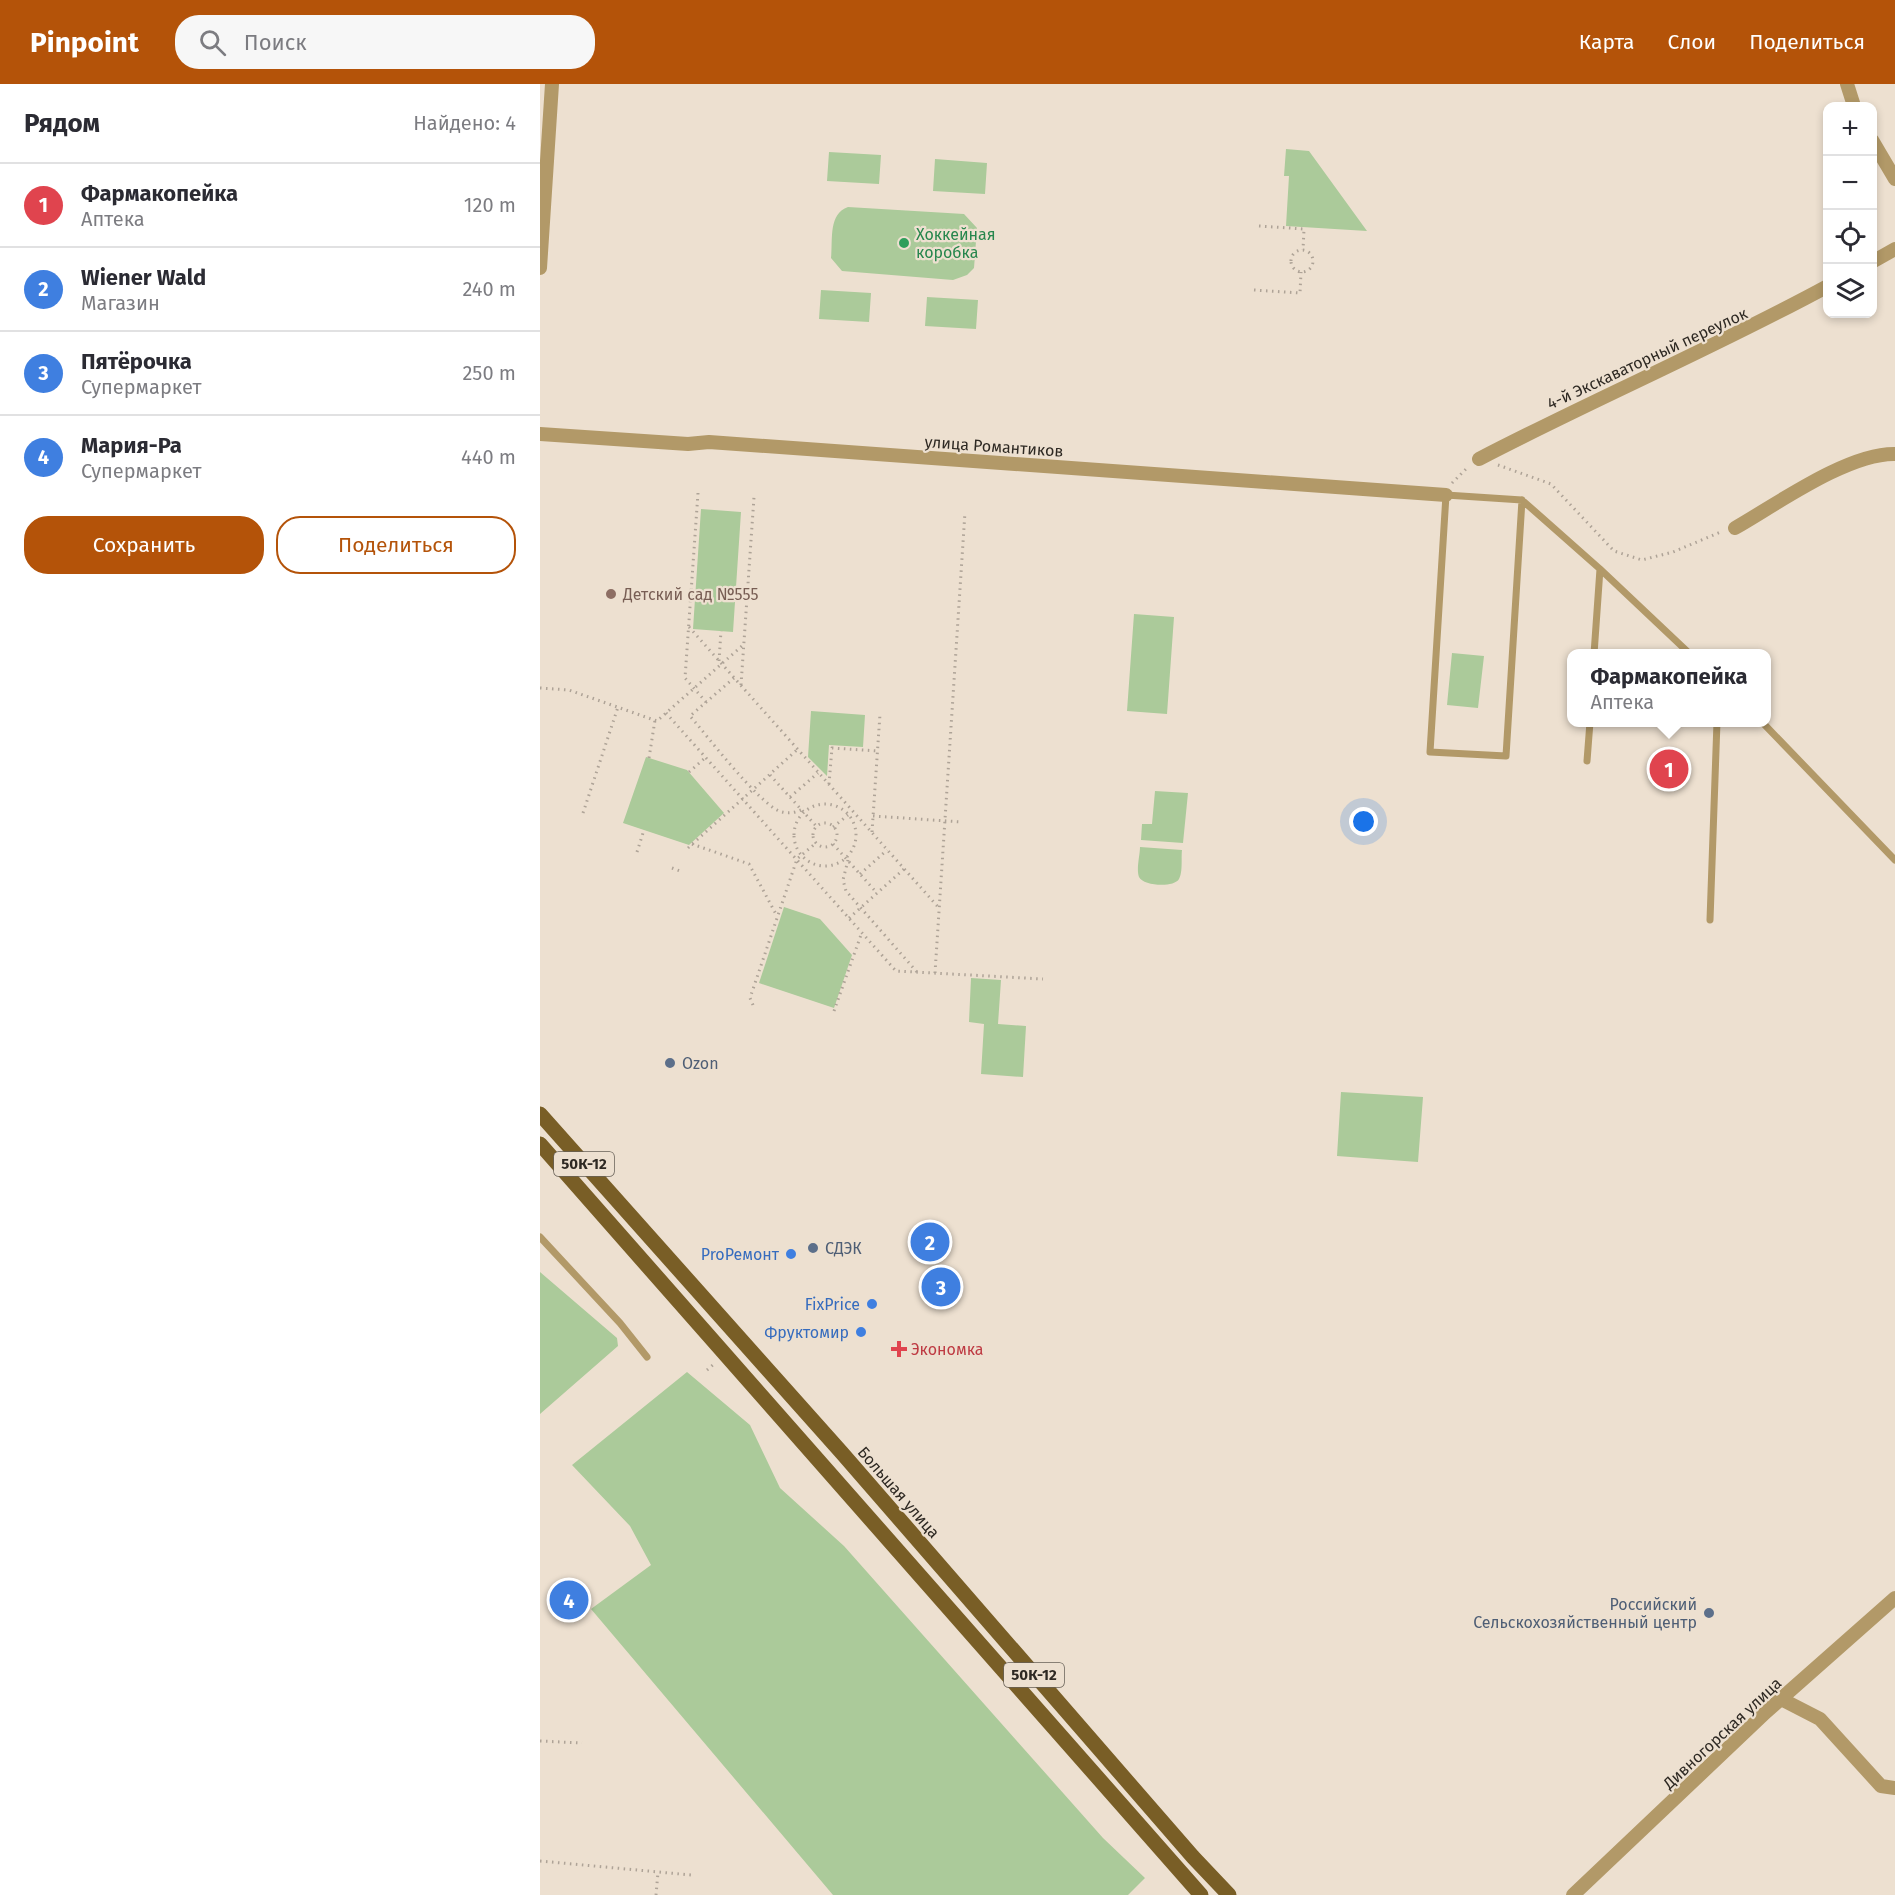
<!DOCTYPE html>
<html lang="ru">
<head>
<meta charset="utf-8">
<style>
	:root { --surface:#fff; --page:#f7f7f7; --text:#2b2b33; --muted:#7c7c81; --line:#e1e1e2; --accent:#b45309 }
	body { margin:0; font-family:"Fira Sans",sans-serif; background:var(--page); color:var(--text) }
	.controls { position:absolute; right:18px; top:18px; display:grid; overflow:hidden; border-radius:12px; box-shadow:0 3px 9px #0003 }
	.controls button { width:54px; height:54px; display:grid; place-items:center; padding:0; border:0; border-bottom:2px solid var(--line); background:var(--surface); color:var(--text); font:30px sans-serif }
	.you { position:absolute; left:824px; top:738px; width:21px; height:21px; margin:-15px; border:4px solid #fff; border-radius:50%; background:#1a73e8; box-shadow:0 0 0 9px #1a73e833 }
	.badge { display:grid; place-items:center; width:39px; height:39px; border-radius:50%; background:var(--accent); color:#fff; font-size:20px; font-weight:700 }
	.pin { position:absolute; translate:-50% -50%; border:3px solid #fff; box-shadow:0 2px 6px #0006 }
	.popup { position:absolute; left:1027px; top:565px; width:204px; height:78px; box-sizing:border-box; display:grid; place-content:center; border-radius:12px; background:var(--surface); filter:drop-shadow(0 2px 4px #0005); font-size:20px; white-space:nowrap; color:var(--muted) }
	.popup b { font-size:22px; color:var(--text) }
	.popup::after { content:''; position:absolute; left:50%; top:100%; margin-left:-12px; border:12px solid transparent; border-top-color:var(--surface) }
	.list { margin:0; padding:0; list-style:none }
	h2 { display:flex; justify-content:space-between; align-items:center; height:78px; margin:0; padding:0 24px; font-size:26px }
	h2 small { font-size:20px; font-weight:400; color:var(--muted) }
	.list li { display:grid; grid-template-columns:39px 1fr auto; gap:18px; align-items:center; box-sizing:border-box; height:84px; padding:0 24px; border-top:2px solid var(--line) }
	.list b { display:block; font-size:22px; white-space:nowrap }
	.list p { margin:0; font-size:20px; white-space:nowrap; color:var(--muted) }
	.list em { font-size:20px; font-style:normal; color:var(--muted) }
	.actions { display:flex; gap:12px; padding:18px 24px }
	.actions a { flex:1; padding:14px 0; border:2px solid var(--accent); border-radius:24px; text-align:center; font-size:21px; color:var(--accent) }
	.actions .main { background:var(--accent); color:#fff }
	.icon { flex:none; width:33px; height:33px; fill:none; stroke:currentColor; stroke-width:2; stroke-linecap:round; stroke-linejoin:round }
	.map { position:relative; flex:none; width:1355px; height:1811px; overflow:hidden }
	header { display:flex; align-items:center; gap:36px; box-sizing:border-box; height:84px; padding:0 30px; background:var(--accent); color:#fff }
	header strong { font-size:28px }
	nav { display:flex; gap:33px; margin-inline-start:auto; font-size:21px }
	.search { width:420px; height:54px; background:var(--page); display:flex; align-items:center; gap:15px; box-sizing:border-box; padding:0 21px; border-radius:24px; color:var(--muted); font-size:22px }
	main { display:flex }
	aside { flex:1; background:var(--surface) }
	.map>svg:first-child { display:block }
	.green { fill:#abca9a }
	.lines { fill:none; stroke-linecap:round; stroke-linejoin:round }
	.path { stroke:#aea397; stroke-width:3; stroke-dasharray:1.5 4.5; stroke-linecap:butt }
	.lane { stroke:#b29968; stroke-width:7 }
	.street { stroke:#b29968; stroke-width:14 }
	.primary { stroke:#795e26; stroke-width:15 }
	.leisure-dot { fill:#2e9e5b; stroke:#ede0d0; stroke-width:2 }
	.education-dot { fill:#8d6e63; stroke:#ede0d0; stroke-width:2 }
	.service-dot { fill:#5c6f8a; stroke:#ede0d0; stroke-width:2 }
	.shop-dot { fill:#3f7fe0; stroke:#ede0d0; stroke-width:2 }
	.health-dot { fill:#e0444e; stroke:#ede0d0; stroke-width:2 }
	.labels { text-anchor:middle; stroke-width:4.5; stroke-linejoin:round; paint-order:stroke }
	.shield { fill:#ede0d0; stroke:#676057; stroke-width:1.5 }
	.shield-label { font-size:15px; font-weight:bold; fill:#2e2923 }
	.leisure-label { font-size:16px; fill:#27864d; stroke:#ede0d0; text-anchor:start }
	.street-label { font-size:16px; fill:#2e2923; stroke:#ede0d0 }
	.education-label { font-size:16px; fill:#785e54; stroke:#ede0d0; text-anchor:start }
	.service-label { font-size:16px; fill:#4e5e75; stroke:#ede0d0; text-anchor:start }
	.shop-label { font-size:16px; fill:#366cbe; stroke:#ede0d0; text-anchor:end }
	.health-label { font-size:16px; fill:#be3a42; stroke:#ede0d0; text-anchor:start }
</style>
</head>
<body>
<header>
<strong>Pinpoint</strong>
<div class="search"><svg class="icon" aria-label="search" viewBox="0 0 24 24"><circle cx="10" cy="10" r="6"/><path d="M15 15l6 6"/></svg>Поиск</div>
<nav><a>Карта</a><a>Слои</a><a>Поделиться</a></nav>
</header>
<main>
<aside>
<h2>Рядом<small>Найдено: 4</small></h2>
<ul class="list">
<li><span class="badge" style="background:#e0444e">1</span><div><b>Фармакопейка</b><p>Аптека</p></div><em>120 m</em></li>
<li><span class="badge" style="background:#3f7fe0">2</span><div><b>Wiener Wald</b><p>Магазин</p></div><em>240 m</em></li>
<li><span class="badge" style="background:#3f7fe0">3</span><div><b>Пятёрочка</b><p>Супермаркет</p></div><em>250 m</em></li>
<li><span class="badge" style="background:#3f7fe0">4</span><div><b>Мария-Ра</b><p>Супермаркет</p></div><em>440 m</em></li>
</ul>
<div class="actions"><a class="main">Сохранить</a><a>Поделиться</a></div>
</aside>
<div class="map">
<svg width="1355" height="1811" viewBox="0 0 1355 1811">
	<rect width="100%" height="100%" fill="#ede0d0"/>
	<!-- green -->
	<path class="green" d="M746,65L769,67L827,147L746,142L749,92H744Z
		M289,68L341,71L339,100L287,97Z
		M395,75L447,79L445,110L393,107Z
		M308,123L424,130L437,144L434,184L427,191L413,196L302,187L291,174C293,156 288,130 308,123Z
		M281,206L331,209L329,238L279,235Z
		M387,213L438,216L436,245L385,242Z
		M161,425L201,428L193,548L153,545Z
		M594,530L634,533L627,630L587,627Z
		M912,569L944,572L938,624L907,621Z
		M271,627L325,631L323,663L289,661L287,692L268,673Z
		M106,673L147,686L184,729L149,761L83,739Z
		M615,707L648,709L643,759L601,756L602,740H612Z
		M600,763L642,766C641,774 643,788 639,795C634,804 603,802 599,793C596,785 600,771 600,763Z
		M244,823L280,835L312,871L294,924L219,899Z
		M431,894L461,896L458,940L486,942L483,993L441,990L444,940L429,938Z
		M801,1008L883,1013L878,1078L797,1072Z
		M0,1188L77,1254L78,1262L0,1330Z
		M147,1288L210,1341L240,1404L304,1462L563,1754L605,1794L588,1811H293L51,1525L111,1481L90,1442L32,1381Z"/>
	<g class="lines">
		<!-- path -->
		<path class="path" d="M719,142L764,145L763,166
			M751 177a11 11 0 1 1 22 0a11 11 0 1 1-22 0Z
			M714,206L760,209L761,188
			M958,381L1011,400L1074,467L1102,476L1133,468L1183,447
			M912,399L928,383
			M158,409L145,594L166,618
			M149,543L399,824
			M179,577L181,547
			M194,594L150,632C168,653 218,718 239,727C247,730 254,729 261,726
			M201,601L214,413
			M0,604L29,606L117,637L203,561
			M126,629L356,887L503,895
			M109,674L115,636
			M149,688L166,673
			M230,691L277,743
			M289,700L292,664L338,667
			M250,713L278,689
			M254 751a31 31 0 1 1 62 0a31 31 0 1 1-62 0Z
			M43,729L78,623
			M333,732L422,738
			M273 751a12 12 0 1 1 24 0a12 12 0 1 1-24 0Z
			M293,743L308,731
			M332,748L340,630
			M152,760L209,780L237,832
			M293,760L337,809
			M148,764L258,665
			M97,768L103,749
			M308,776L303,796L306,807L377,888
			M132,784L140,787
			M320,790L347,766
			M309,834L364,785
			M395,889L425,428
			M213,921L210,914L257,775L276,759
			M294,927L322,848
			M167,1286L175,1279
			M0,1657L42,1659
			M0,1777L151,1791
			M116,1811L118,1788"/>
		<!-- lane -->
		<path class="lane" d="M906,411L982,416L966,672L890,668Z
			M982,416L1060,485L1054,570
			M1060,485L1150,570
			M1222,638L1355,776
			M1047,677L1050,638
			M1170,836L1177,638
			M0,1153L80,1239L107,1273"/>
		<!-- street -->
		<path class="street" d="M1307,0L1314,22
			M1332,56L1355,95
			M1332,178L1355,165
			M0,184L12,0
			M0,350L148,360L169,358L906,411
			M939,375C1054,315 1174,264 1288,202
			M1195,444C1237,420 1308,369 1355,370
			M1241,1615L1280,1635L1341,1702L1355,1704
			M1033,1811L1226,1628L1355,1514"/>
		<!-- primary -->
		<path class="primary" d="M0,1030L302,1369L653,1773L689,1811
			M0,1060L661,1811"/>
	</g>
	<!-- markers -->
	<circle class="leisure-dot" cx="364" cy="159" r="6"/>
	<circle class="education-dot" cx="71" cy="510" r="6"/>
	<g class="service-dot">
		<circle cx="130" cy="979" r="6"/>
		<circle cx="273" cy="1164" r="6"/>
		<circle cx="1169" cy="1529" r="6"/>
	</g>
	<g class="shop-dot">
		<circle cx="251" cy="1170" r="6"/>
		<circle cx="332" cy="1220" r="6"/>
		<circle cx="321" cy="1248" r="6"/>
	</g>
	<path class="health-dot" d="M356 1256h6v6h6v6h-6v6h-6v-6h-6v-6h6z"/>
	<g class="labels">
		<!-- shield labels -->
		<g class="shield">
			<rect x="14" y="1068" width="60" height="24" rx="4.5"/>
			<rect x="464" y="1579" width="60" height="24" rx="4.5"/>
		</g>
		<g class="shield-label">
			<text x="44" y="1085">50К-12</text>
			<text x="494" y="1596">50К-12</text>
		</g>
		<!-- leisure labels -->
		<g class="leisure-label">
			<text x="376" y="156">Хоккейная<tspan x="376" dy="18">коробка</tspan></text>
		</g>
		<!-- street labels -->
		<g class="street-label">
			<text transform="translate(1107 274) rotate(-25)" y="6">4-й Экскаваторный переулок</text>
			<text transform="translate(454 362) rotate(4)" y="6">улица Романтиков</text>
			<text transform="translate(359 1408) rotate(49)" y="6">Большая улица</text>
			<text transform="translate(1182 1649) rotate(-43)" y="6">Дивногорская улица</text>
		</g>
		<!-- education labels -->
		<g class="education-label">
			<text x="83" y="516">Детский сад №555</text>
		</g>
		<!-- service labels -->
		<g class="service-label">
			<text x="142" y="985">Ozon</text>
			<text x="285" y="1170">СДЭК</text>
			<text x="1157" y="1526" text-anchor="end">Российский<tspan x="1157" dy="18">Сельскохозяйственный центр</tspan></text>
		</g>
		<!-- shop labels -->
		<g class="shop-label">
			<text x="239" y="1176">ProРемонт</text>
			<text x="320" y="1226">FixPrice</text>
			<text x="309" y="1254">Фруктомир</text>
		</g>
		<!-- health labels -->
		<g class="health-label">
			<text x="371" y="1271">Экономка</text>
		</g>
	</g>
</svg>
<div class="controls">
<button>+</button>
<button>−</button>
<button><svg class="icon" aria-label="locate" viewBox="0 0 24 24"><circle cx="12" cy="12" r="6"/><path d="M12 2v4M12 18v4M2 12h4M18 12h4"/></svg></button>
<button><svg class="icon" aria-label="layers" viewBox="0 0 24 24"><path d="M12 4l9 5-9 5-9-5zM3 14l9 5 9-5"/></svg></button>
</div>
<div class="you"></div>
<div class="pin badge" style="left:1129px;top:685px;background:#e0444e">1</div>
<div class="popup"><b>Фармакопейка</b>Аптека</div>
<div class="pin badge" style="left:390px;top:1158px;background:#3f7fe0">2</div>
<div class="pin badge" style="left:401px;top:1203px;background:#3f7fe0">3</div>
<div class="pin badge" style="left:29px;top:1516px;background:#3f7fe0">4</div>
</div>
</main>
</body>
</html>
